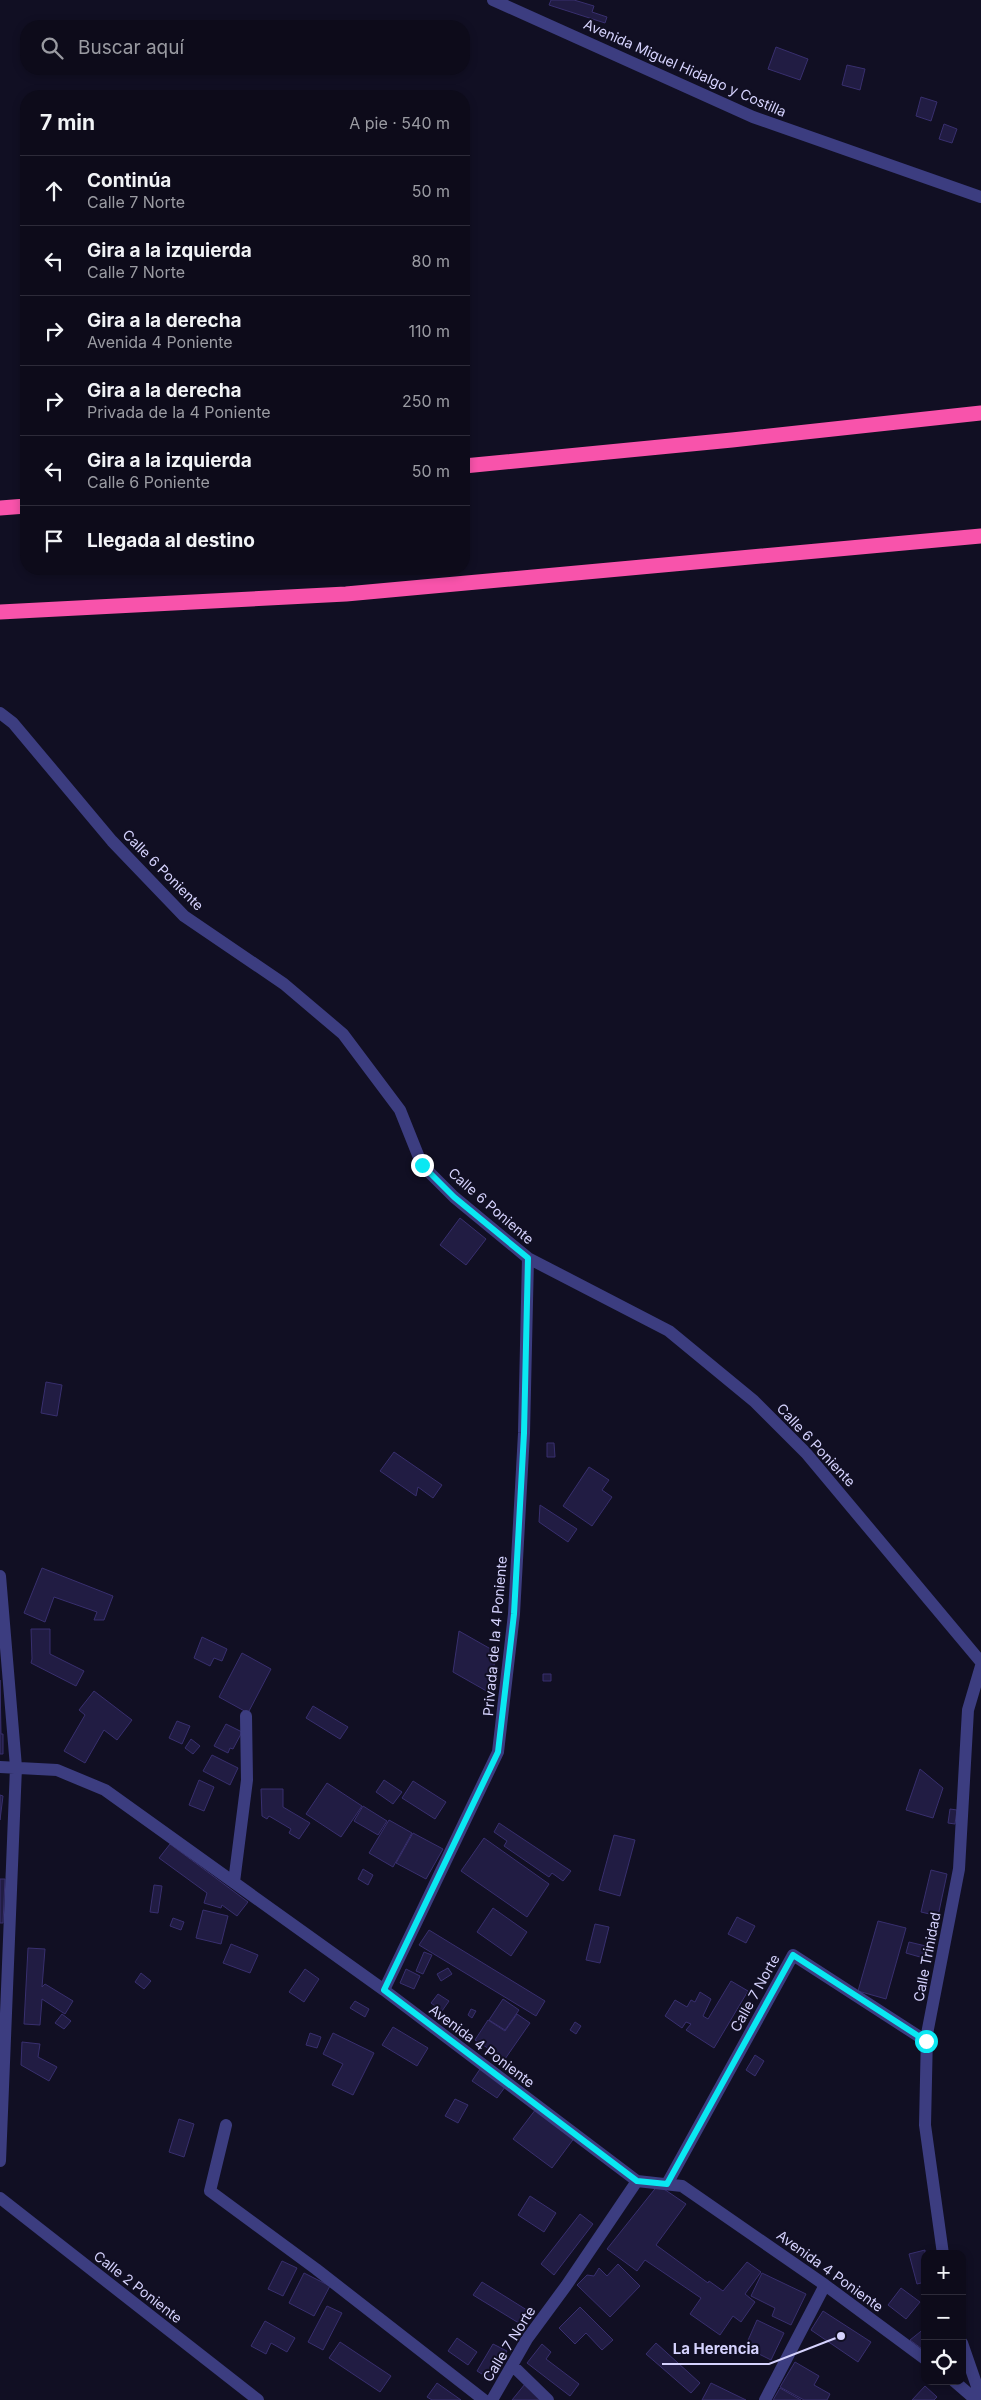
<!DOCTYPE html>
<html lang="es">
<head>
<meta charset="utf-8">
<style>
	:root { --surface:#0d0b1a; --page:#1b1927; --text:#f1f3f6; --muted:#9a9ba2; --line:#2d2b39 }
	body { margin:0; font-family:Inter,sans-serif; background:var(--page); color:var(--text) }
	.controls { position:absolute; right:15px; bottom:15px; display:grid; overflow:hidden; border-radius:10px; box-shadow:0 2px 8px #0003 }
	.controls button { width:45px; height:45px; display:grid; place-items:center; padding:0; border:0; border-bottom:1px solid var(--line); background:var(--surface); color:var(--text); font:25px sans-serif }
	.stop { position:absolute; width:15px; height:15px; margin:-11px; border:4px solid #0ae8f2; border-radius:50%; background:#fff }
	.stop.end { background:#0ae8f2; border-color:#fff; box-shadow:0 1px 5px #0008 }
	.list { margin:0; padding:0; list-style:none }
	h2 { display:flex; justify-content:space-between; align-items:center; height:65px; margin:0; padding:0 20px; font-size:21px }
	h2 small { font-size:16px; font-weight:400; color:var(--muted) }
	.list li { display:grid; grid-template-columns:32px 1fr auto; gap:15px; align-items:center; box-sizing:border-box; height:70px; padding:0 20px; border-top:1px solid var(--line) }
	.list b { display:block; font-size:19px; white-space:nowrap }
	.list p { margin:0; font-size:16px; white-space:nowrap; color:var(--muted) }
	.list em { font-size:16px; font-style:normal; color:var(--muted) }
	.icon { flex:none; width:28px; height:28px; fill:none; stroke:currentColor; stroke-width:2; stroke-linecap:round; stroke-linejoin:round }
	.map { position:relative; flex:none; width:981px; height:2400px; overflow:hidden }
	.search { position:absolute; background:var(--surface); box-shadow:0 2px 8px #0003; left:20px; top:20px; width:450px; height:55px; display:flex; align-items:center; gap:12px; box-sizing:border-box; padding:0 18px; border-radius:20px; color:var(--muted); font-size:19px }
	.panel { position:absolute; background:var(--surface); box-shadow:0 2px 8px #0003; left:20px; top:90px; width:450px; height:485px; border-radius:20px }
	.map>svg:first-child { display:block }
	.building { fill:#211c43; stroke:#382f6e }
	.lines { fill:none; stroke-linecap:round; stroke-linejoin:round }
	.minor { stroke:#3c3d80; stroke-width:12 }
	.highway { stroke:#f853ab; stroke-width:15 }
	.route { stroke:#0ae8f2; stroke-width:6 }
	.labels { text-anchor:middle; stroke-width:4; stroke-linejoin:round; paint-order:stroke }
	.street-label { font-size:14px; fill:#d5d2fd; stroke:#110f23 }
	.leader { fill:none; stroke:#d5d2fd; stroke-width:2 }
	.callout-dot { fill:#d5d2fd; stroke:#110f23; stroke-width:2 }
	.callout-label { font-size:15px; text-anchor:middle; font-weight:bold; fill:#d5d2fd; stroke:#110f23; stroke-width:4; stroke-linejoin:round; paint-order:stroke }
</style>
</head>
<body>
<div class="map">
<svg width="981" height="2400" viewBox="0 0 981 2400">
	<rect width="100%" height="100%" fill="#110f23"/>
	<!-- building -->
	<path class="building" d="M551,0H574L594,6L592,12L607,17L605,23L549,5Z
		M776,47L808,59L800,80L768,69Z
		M847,65L865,69L860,90L842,85Z
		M921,97L937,102L931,121L916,116Z
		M944,124L957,129L952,143L939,139Z
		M460,1218L486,1239L466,1265L440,1245Z
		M46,1382L62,1385L57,1416L41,1413Z
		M547,1443H554L555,1457H547Z
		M394,1452L442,1485L433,1498L418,1487L416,1496L380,1471Z
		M589,1467L609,1480L602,1490L612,1497L592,1526L563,1506Z
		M540,1505L577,1529L568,1542L539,1522Z
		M42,1568L113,1596L104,1620H94L97,1612L54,1597L45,1622L24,1613Z
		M31,1629H50V1654L84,1671L76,1686L31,1663L32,1659Z
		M459,1631L496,1652L490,1693L453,1672Z
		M202,1637L227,1649L222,1661L214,1658L210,1666L194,1658Z
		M242,1653L271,1669L248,1713L219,1697Z
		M543,1674H551V1681H543Z
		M0,1680L1,1734H3V1754H0Z
		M94,1691L132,1720L117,1740L104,1730L85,1763L64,1751L85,1715L79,1710Z
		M313,1706L348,1727L340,1739L306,1718Z
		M177,1721L190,1726L182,1744L169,1738Z
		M226,1724L242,1732L233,1749L230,1748L228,1753L214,1746Z
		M191,1739L200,1746L193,1754L185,1748Z
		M212,1755L238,1768L230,1785L203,1771Z
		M920,1769L943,1788L933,1818L906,1810Z
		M199,1780L214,1787L204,1811L189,1805Z
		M384,1780L402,1792L393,1804L376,1792Z
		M413,1781L446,1802L435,1819L402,1798Z
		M327,1783L362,1806L341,1837L306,1814Z
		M261,1789H283V1807L310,1823L299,1839L289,1833L291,1829L269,1816L267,1819L262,1816Z
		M0,1795L3,1796L0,1820Z
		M363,1806L387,1821L378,1835L354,1821Z
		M950,1809L957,1810L955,1824L948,1823Z
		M389,1820L412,1833L393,1867L369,1853Z
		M499,1823L571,1871L563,1881L552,1873L549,1877L504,1846L507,1841L494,1832Z
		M413,1833L443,1849L426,1879L396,1863Z
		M614,1835L635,1840L620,1896L599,1890Z
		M484,1838L549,1884L527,1917L461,1871Z
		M170,1844L248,1902L237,1916L222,1905L221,1908L204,1903L207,1893L159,1858Z
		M363,1869L373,1875L368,1885L358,1879Z
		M931,1870L947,1874L938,1916L921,1912Z
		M0,1879H5L3,1923H0Z
		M154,1885L162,1886L158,1913L150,1912Z
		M493,1908L527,1932L511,1956L477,1932Z
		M203,1910L228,1916L221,1944L196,1938Z
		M737,1917L755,1926L746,1943L728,1934Z
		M173,1918L184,1922L181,1930L170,1926Z
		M878,1921L906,1928L886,1999L858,1991Z
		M595,1924L609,1927L600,1963L586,1960Z
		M429,1930L545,2001L536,2016L419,1945Z
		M909,1942L930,1947L927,1959L906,1953Z
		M231,1944L258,1955L250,1973L223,1963Z
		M28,1948L45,1949L42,1987L45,1984L73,2001L65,2014L42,1999L40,2025L24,2024Z
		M424,1952L432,1955L423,1974L416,1971Z
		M448,1968L452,1974L441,1981L437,1974Z
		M305,1969L319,1979L304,2002L289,1992Z
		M406,1969L420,1976L414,1989L400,1983Z
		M141,1973L151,1981L144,1989L135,1982Z
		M731,1981L748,1991L714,2048L686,2030L691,2024L686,2022L682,2028L665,2016L675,2000L687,2007L691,2000L695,2002L700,1992L711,1999L703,2016L708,2019Z
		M438,1994L449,2001L442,2011L431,2003Z
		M503,1999L519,2010L505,2030L489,2020Z
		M355,2001L369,2009L365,2017L350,2008Z
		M471,2009L476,2011L472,2018L468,2015Z
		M62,2014L71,2021L64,2029L55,2023Z
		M517,2014L530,2023L505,2059L475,2040L488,2020L505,2031Z
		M575,2022L581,2026L576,2034L570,2030Z
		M393,2027L428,2048L417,2066L382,2045Z
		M310,2033L321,2037L317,2048L306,2045Z
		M333,2033L374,2053L353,2095L332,2085L343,2064L323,2054Z
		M22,2042L40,2044L38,2057L57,2067L49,2081L21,2065Z
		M755,2055L764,2061L755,2076L746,2070Z
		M480,2069L505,2087L497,2098L472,2081Z
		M455,2099L468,2105L458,2123L445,2116Z
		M536,2109L575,2137L552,2168L513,2139Z
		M179,2119L194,2124L184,2157L169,2152Z
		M658,2185L686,2204L656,2245L708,2283L709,2281L723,2291L747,2262L761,2272L745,2294L755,2302L741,2322L733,2316L720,2335L690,2314L701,2298L645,2260L637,2271L607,2249Z
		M530,2196L556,2213L544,2232L518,2215Z
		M580,2214L593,2224L554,2275L541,2264Z
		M925,2250V2282L917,2284L909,2254Z
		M282,2261L297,2268L283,2296L268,2289Z
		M618,2264L640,2286L610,2317L577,2285L587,2275L594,2276L599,2268L607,2276Z
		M304,2273L330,2286L314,2316L289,2303Z
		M762,2273L806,2294L791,2325L772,2316L775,2308L751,2296Z
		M482,2282L530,2312L522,2325L473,2295Z
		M901,2288L920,2302L906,2319L888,2305Z
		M327,2306L342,2313L323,2350L308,2342Z
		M580,2307L613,2340L602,2350L586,2333L575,2344L559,2328Z
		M823,2311L871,2342L858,2362L811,2330Z
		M757,2320L784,2333L771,2360L745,2347Z
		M265,2321L295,2338L287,2352L271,2343L266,2354L251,2346Z
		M925,2328V2351L910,2340Z
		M457,2338L477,2352L468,2365L448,2351Z
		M340,2342L391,2376L380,2392L329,2358Z
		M656,2343L700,2383L691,2393L646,2354Z
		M493,2344L507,2351L490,2379L477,2371Z
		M542,2344L551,2352L546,2359L579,2384L570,2396L527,2363Z
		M795,2362L819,2376L814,2385L830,2394L827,2400H804L780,2387Z
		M437,2383L461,2400H432L427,2397Z
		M711,2383L746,2400H702Z
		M525,2384L541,2400H512Z
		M925,2386L937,2397L934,2400H912Z
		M780,2388L801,2400H773Z"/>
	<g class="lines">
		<!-- minor -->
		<path class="minor" d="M493,0L753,117L981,197
			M0,713L13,723L112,841L184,916L284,984L343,1034L400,1110L422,1165L454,1197L528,1258L669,1331L754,1401L806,1453L981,1662
			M0,1576L16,1767L0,2161
			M0,1767L57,1770L105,1790L384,1990L637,2181L682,2186L825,2285L925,2359
			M234,1882L247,1780L246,1716
			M384,1990L498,1752L514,1614L524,1433L528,1258
			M226,2125L210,2191L316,2269L484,2400
			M667,2184L793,1955L926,2041
			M0,2198L258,2400
			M943,2254L925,2125L927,2034L959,1869L968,1710L981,1666
			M962,2343L981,2398
			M512,2365L548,2400
			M954,2381L976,2400
			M492,2400L527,2339L566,2286L637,2181
			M765,2400L825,2285"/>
		<!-- highway -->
		<path class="highway" d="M464,466L732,440L981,413
			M0,508L26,506
			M0,612L346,594L981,536"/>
	</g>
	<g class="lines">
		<!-- route -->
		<path class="route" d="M422,1165L454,1197L528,1258L524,1433L514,1614L498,1752L384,1990L637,2181L667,2184L793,1955L926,2041"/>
	</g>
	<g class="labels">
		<!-- street labels -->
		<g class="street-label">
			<text transform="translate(685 68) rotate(24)" y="5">Avenida Miguel Hidalgo y Costilla</text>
			<text transform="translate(163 870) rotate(45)" y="5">Calle 6 Poniente</text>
			<text transform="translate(491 1206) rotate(41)" y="5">Calle 6 Poniente</text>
			<text transform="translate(816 1445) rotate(47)" y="5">Calle 6 Poniente</text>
			<text transform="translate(495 1636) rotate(-85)" y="5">Privada de la 4 Poniente</text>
			<text transform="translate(927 1957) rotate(-79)" y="5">Calle Trinidad</text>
			<text transform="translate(755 1993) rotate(-61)" y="5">Calle 7 Norte</text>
			<text transform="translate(482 2046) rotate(37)" y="5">Avenida 4 Poniente</text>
			<text transform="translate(830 2271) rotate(36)" y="5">Avenida 4 Poniente</text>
			<text transform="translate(138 2287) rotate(38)" y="5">Calle 2 Poniente</text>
			<text transform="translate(509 2344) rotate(-58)" y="5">Calle 7 Norte</text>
		</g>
	</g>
	<!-- callouts -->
	<path class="leader" d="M841 2336L769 2364H662"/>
	<circle class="callout-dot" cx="841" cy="2336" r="5"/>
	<g class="callout-label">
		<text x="716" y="2354">La Herencia</text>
	</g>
</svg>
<div class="controls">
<button>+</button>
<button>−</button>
<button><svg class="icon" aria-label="locate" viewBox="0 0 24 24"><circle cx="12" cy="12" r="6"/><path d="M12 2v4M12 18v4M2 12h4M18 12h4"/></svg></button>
</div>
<div class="stop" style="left:926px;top:2041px"></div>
<div class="stop end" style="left:422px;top:1165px"></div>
<div class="search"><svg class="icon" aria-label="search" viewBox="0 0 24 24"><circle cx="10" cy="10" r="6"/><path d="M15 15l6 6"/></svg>Buscar aquí</div>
<section class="panel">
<h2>7 min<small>A pie · 540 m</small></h2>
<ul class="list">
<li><svg class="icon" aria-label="ahead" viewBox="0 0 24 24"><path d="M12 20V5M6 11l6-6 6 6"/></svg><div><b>Continúa</b><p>Calle 7 Norte</p></div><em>50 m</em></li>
<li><svg class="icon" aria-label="left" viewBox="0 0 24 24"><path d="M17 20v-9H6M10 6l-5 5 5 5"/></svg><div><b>Gira a la izquierda</b><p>Calle 7 Norte</p></div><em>80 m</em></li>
<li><svg class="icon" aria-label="right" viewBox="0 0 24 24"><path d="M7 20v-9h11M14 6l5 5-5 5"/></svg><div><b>Gira a la derecha</b><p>Avenida 4 Poniente</p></div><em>110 m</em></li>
<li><svg class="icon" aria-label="right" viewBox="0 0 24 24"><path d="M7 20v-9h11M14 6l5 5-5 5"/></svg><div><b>Gira a la derecha</b><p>Privada de la 4 Poniente</p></div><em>250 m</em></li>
<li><svg class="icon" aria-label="left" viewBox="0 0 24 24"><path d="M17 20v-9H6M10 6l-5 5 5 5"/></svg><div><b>Gira a la izquierda</b><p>Calle 6 Poniente</p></div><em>50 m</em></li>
<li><svg class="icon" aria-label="arrive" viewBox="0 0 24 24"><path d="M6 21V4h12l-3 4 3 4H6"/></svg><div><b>Llegada al destino</b></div></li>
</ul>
</section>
</div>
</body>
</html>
